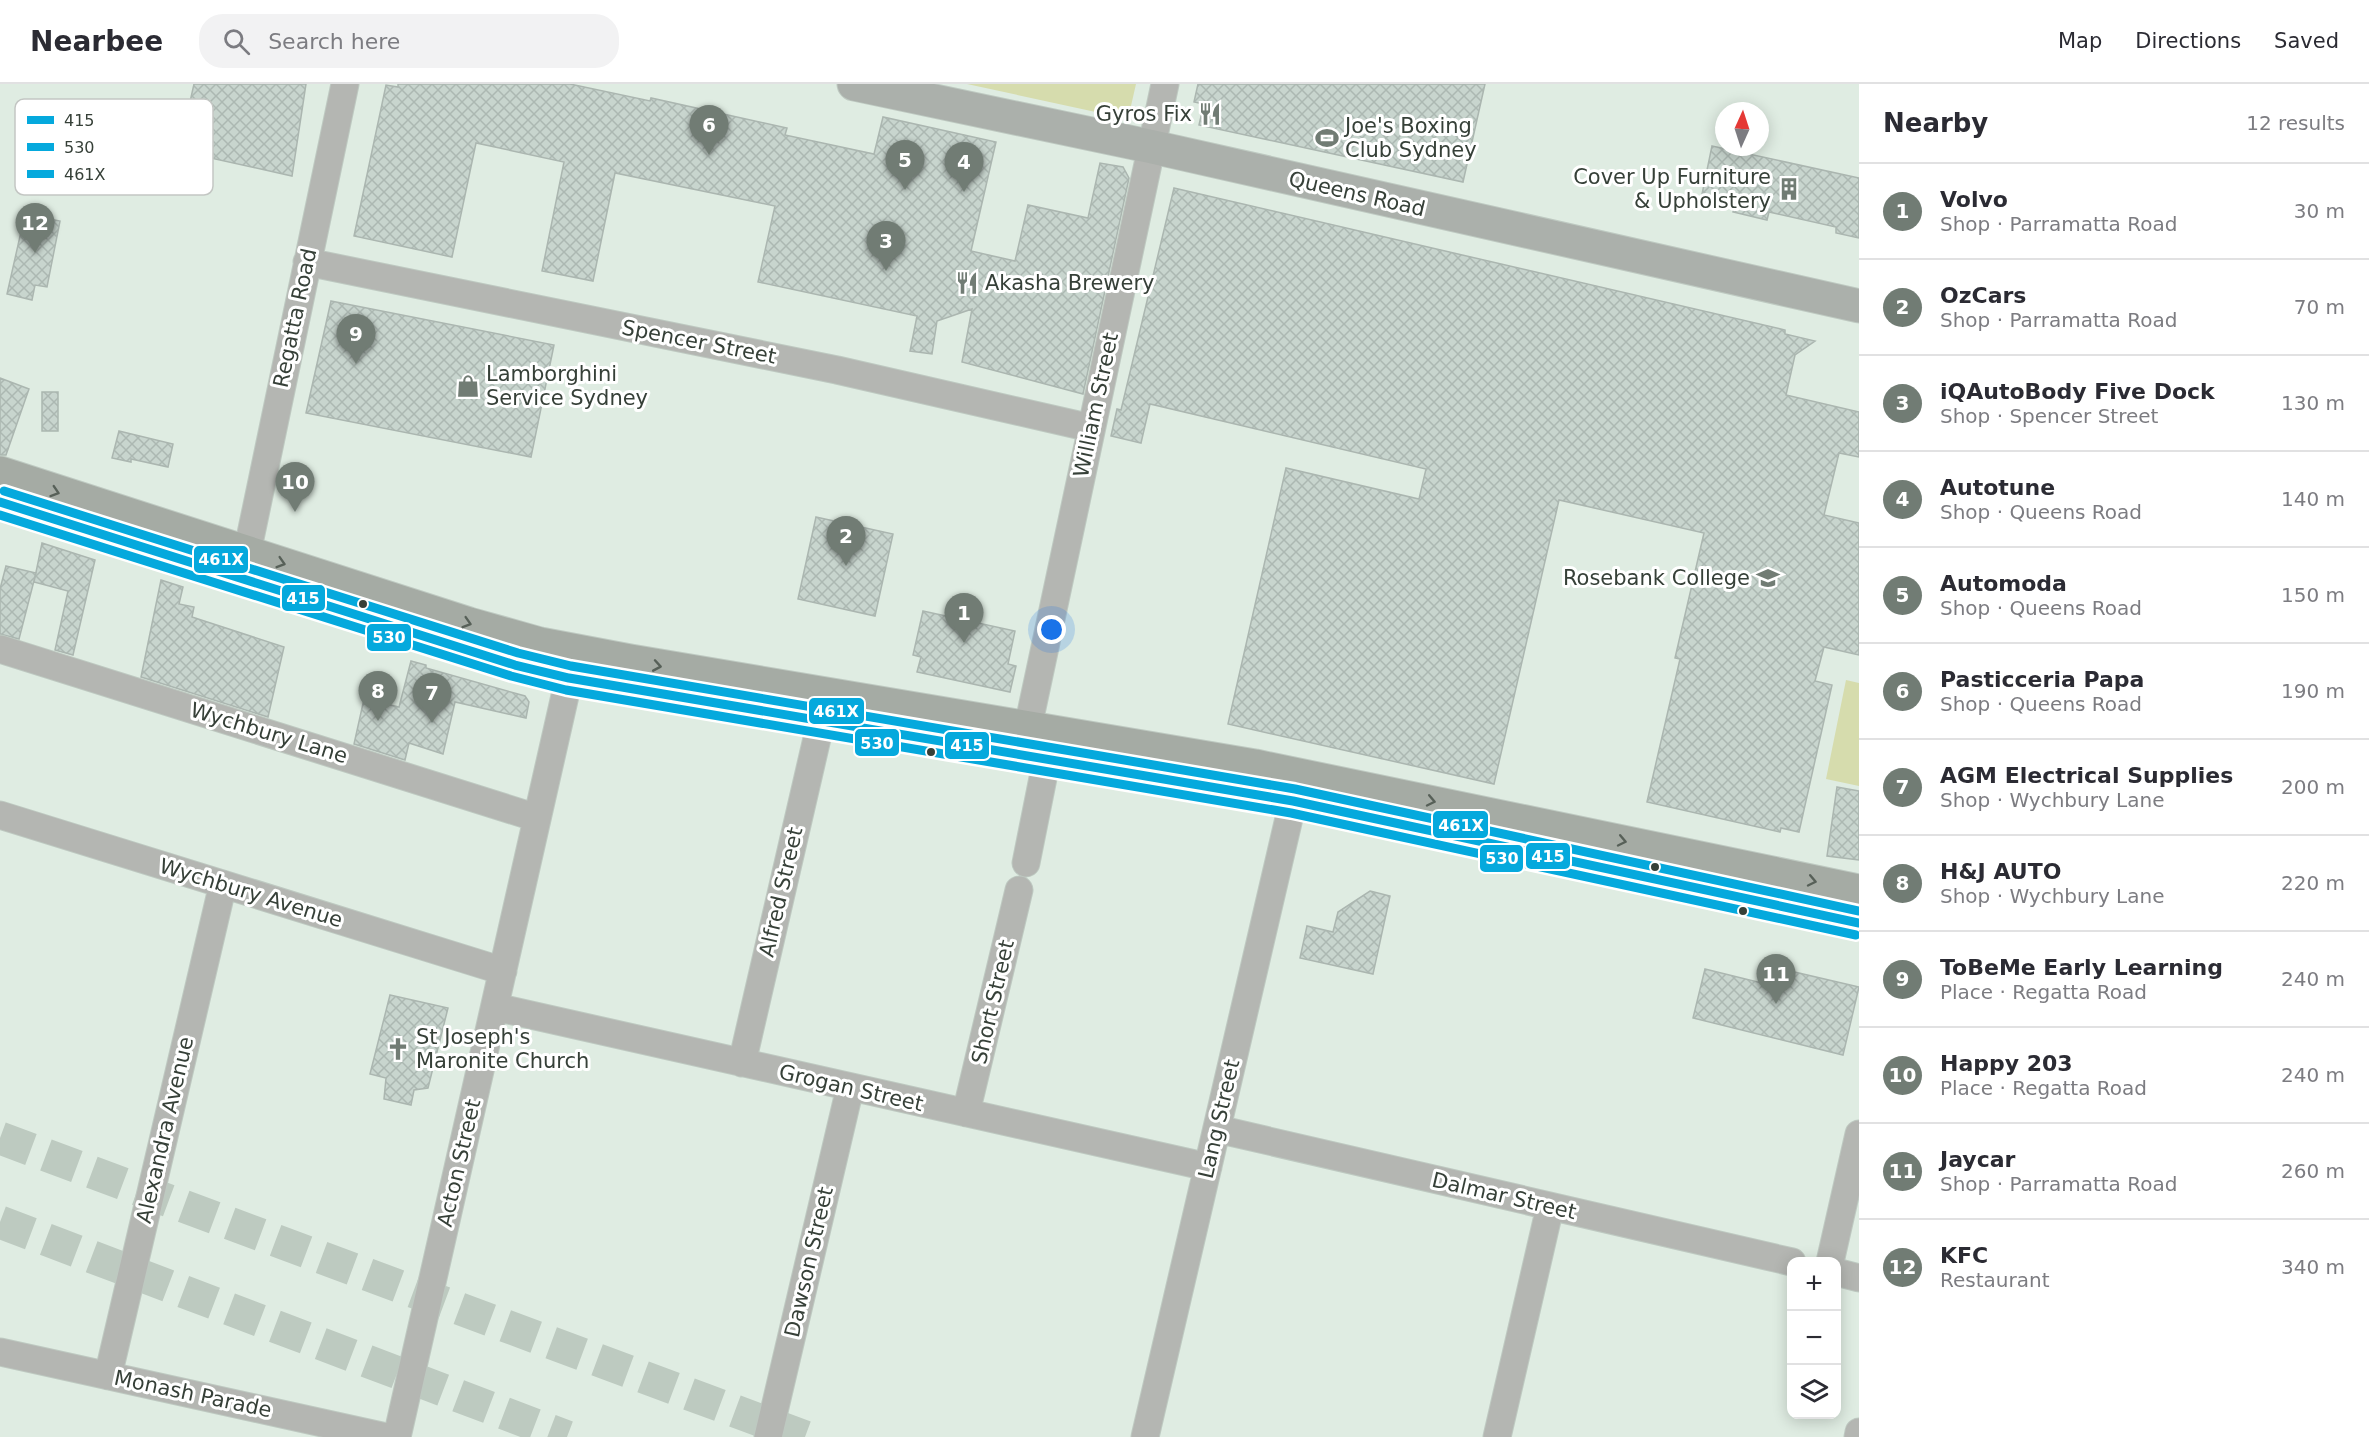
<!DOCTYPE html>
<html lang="en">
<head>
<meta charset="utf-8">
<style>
	:root { --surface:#fff; --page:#f2f2f3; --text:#2b2b33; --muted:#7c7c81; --line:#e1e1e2; --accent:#717c74 }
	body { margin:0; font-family:"DejaVu Sans",sans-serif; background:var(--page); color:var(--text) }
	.controls { position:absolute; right:18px; bottom:18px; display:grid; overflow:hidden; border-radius:12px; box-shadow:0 3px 15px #0003 }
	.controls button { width:54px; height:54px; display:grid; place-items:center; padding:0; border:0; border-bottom:2px solid var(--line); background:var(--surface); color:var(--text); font:30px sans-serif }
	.compass { position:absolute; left:1715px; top:18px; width:54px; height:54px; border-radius:50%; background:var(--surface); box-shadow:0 3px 15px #0003; rotate:3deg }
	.you { position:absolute; left:1052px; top:546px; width:21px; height:21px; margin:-15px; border:4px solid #fff; border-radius:50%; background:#1a73e8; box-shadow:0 0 0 9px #1a73e833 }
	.badge { display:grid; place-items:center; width:39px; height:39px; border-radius:50%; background:var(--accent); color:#fff; font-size:20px; font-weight:700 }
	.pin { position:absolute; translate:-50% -50px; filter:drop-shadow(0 2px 3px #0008) }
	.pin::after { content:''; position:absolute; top:32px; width:21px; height:18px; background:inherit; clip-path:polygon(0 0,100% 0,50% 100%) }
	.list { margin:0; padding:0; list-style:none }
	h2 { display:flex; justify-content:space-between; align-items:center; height:78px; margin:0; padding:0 24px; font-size:26px }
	h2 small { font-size:20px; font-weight:400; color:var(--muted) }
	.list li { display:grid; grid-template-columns:39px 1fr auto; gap:18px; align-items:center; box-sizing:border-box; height:96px; padding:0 24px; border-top:2px solid var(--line) }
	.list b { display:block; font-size:22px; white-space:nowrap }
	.list p { margin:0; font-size:20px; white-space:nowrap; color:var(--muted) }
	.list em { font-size:20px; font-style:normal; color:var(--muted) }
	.icon { flex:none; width:33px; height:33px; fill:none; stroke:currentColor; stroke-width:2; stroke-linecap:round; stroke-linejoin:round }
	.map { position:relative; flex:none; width:1859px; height:1353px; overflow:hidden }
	header { display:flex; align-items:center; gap:36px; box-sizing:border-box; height:84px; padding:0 30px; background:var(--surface); border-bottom:2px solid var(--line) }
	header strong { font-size:28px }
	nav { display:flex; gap:33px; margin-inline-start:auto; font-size:21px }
	.search { width:420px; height:54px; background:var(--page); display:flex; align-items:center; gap:15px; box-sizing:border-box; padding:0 21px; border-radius:24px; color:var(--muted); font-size:22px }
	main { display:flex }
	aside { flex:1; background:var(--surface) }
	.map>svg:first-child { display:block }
	.park { fill:#d6dcad }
	.building { fill:url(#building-cross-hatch); stroke:#abb6b0; stroke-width:1.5 }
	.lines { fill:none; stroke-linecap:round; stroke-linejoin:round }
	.highway-tunnel { stroke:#bdcac0; stroke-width:33; stroke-dasharray:33 16; stroke-linecap:butt }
	.minor-casing { stroke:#bec9c1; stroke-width:29 }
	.major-casing { stroke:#bec9c1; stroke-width:35 }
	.highway-casing { stroke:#bec9c1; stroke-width:35 }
	.minor { stroke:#b4b6b2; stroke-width:27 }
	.major { stroke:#abb0ab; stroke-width:33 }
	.highway { stroke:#a5aba4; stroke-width:33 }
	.bus-1-casing { stroke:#fff; stroke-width:14 }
	.bus-2-casing { stroke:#fff; stroke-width:14 }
	.bus-3-casing { stroke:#fff; stroke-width:14 }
	.bus-1 { stroke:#05a9dd; stroke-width:9 }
	.bus-2 { stroke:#05a9dd; stroke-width:9 }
	.bus-3 { stroke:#05a9dd; stroke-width:9 }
	.oneway { stroke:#576058 }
	.bus-dot { fill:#364038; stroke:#fff; stroke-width:2 }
	.labels { text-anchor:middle; stroke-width:6; stroke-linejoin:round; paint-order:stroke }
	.poi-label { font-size:21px; fill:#364038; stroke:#fff; text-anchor:start }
	.street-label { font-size:21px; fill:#364038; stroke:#fff }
	.key { fill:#fff; stroke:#c3c6c3; stroke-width:1.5 }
	.key-label { font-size:16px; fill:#364038 }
	.line-badge { stroke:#fff; stroke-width:2 }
	.badge-label { font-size:16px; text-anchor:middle; font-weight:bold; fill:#fff }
</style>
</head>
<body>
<header>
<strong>Nearbee</strong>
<div class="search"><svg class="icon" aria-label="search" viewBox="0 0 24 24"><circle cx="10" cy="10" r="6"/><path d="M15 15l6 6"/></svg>Search here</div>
<nav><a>Map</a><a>Directions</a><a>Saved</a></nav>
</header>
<main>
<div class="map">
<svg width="1859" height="1353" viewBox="0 0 1859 1353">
	<defs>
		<pattern id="building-cross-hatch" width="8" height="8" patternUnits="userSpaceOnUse" patternTransform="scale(1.5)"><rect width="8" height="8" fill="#c8d5ce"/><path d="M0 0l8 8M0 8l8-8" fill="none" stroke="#acb8b2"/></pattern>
	</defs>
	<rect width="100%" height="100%" fill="#dfece2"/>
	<!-- park -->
	<path class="park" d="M967,0H1136L1128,35Z
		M1846,596L1859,599V702L1826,695Z"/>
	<!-- building -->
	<path class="building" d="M194,0H306L292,92L179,67Z
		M398,0H570L650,17L651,14L787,44L785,51L874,70L883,33L996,58L971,167L1015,177L1028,121L1088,134L1100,79L1123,83L1129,94L1083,310L962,278L972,225L937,237L932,270L910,267L917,232L758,198L775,122L615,89L593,197L542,187L564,78L476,59L452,173L354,152L386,1L398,3Z
		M1198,0H1485L1463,98L1199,41L1204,20L1194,18Z
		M1712,62L1859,94V154L1836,149V143L1769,128L1767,136L1733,128L1734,122L1701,115Z
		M1174,104L1785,246V250L1815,257L1795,271L1786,311L1859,328V373L1839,369L1824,431L1859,439V571L1824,563L1815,597L1832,601L1799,748L1781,744L1780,748L1647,718L1680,575L1675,574L1704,449L1559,416L1494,700L1228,640L1286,384L1419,415L1426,385L1150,320L1141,359L1111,352L1117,325L1121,326Z
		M25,130L60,137L47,203L35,201L32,216L7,210Z
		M331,217L554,261L531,373L306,329Z
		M0,294L29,305L6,371H0Z
		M42,308H58V347H42Z
		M119,347L173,360L168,383L131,375V378L112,374Z
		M816,433L893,450L875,532L798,515Z
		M42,459L95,476L73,571L55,566L68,507L34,498Z
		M6,482L36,489L19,555L0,550V505Z
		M161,496L183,503L179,520L194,523L192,533L284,563L268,633L141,593Z
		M923,527L1015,547L1008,580L1016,582L1010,608L917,588L921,573L913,571Z
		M411,577L426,581V584L525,612L529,618L526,634L455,618L443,670L409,659L405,676L354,660L364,615L399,623Z
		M1837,703L1859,707V776L1827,772Z
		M1370,807L1390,812L1373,890L1300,874L1307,842L1333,848L1338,828Z
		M1705,885L1786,905L1790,887L1859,903L1843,971L1693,934Z
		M390,911L448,924L428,1004L414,1006L411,1021L384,1015L386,994L370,990Z"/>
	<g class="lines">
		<!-- highway-tunnel -->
		<path class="highway-tunnel" d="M0,1054L805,1353
			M0,1138L567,1353"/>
		<!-- minor casing -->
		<g class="minor-casing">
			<path id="minor" d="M307,178L837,286L1091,344
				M247,469L345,0
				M0,565L537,734
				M1028,643L1165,0
				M0,731L503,887
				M1026,779L1047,674
				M495,923L1208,1083
				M742,979L821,637
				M966,1029L1019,806
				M1217,1045L1792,1178
				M1830,1178L1859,1050
				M1836,1188L1859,1194
				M0,1268L386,1353
				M108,1292L223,800
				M397,1353L569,594
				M768,1353L850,1004
				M1145,1353L1293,717
				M1497,1353L1550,1123
				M1858,1353L1859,1348"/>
		</g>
		<!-- major casing -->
		<g class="major-casing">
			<path id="major" d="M854,0L1153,63L1859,222"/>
		</g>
		<!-- highway casing -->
		<g class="highway-casing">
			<path id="highway" d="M0,389L469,540L540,560L630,577L1255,682L1859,807
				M0,418L515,581L569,594L1293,717L1859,839"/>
		</g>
		<!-- minor -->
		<use href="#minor" class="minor"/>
		<!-- major -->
		<use href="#major" class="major"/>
		<!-- highway -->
		<use href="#highway" class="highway"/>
		<!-- bus-1 casing -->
		<g class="bus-1-casing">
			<path id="bus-1" d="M0,418L515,581L569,594L1293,717L1859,839"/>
		</g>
		<!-- bus-2 casing -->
		<g class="bus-2-casing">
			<path id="bus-2" d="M0,431L511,592L566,606L1291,729L1856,851"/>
		</g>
		<!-- bus-3 casing -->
		<g class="bus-3-casing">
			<path id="bus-3" d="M4,407L518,569L571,582L1295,705L1859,827"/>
		</g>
		<!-- bus-1 -->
		<use href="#bus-1" class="bus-1"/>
		<!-- bus-2 -->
		<use href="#bus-2" class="bus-2"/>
		<!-- bus-3 -->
		<use href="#bus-3" class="bus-3"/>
	</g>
	<!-- one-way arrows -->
	<defs><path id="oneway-chevron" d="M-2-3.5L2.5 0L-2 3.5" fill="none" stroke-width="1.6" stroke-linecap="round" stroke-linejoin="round" transform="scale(1.5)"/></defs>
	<g class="oneway">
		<use href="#oneway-chevron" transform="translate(55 408) rotate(18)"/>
		<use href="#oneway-chevron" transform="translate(281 479) rotate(17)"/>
		<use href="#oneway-chevron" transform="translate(467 539) rotate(17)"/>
		<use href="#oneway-chevron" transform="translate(657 582) rotate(10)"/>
		<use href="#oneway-chevron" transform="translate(1431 717) rotate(12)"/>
		<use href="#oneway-chevron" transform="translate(1622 757) rotate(12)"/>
		<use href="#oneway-chevron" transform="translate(1812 797) rotate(12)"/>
	</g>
	<!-- icons -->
	<defs>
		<g id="restaurant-bare" transform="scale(1.8)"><path d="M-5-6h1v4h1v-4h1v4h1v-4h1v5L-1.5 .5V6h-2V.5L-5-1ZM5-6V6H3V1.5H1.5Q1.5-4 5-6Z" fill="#717c74" stroke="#fff" stroke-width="2.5" paint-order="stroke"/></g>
		<g id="stadium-bare" transform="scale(1.8)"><path d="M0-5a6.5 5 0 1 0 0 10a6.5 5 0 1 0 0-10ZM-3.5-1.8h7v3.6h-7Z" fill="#717c74" stroke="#fff" stroke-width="2.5" paint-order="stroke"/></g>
		<g id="building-bare" transform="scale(1.8)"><path d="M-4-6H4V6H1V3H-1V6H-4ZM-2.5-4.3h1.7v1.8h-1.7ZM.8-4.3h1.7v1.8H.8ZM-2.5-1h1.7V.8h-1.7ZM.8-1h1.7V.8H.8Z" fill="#717c74" stroke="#fff" stroke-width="2.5" paint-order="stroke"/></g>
		<g id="shop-bare" transform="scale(1.8)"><path d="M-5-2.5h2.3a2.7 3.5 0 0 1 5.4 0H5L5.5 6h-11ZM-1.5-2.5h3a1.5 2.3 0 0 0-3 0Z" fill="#717c74" stroke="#fff" stroke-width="2.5" paint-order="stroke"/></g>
		<g id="school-bare" transform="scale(1.8)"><path d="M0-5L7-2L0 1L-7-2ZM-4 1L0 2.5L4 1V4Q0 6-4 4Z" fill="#717c74" stroke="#fff" stroke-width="2.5" paint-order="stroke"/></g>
		<g id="church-bare" transform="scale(1.8)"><path d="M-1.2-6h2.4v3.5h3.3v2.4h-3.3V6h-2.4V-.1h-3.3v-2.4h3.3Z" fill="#717c74" stroke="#fff" stroke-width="2.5" paint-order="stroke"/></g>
	</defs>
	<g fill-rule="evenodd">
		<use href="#restaurant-bare" x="1210" y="30"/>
		<use href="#stadium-bare" x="1327" y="54"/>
		<use href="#building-bare" x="1789" y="105"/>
		<use href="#restaurant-bare" x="967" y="199"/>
		<use href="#shop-bare" x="468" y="302"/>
		<use href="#school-bare" x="1768" y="494"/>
		<use href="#church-bare" x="398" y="965"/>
	</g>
	<!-- markers -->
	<g class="bus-dot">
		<circle cx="363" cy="520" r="5"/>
		<circle cx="931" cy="668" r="5"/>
		<circle cx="1655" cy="783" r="5"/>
		<circle cx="1743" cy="827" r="5"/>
	</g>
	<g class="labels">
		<!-- poi labels -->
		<g class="poi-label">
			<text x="1192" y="37" text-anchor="end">Gyros Fix</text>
			<text x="1345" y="49">Joe's Boxing<tspan x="1345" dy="24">Club Sydney</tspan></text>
			<text x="1771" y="100" text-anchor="end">Cover Up Furniture<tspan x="1771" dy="24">&amp; Upholstery</tspan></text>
			<text x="985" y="206">Akasha Brewery</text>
			<text x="486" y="297">Lamborghini<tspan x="486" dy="24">Service Sydney</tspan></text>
			<text x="1750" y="501" text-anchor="end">Rosebank College</text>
			<text x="416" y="960">St Joseph's<tspan x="416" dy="24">Maronite Church</tspan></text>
		</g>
		<!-- street labels -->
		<g class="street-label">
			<text transform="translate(1357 110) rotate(13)" y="7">Queens Road</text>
			<text transform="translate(295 234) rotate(-78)" y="7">Regatta Road</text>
			<text transform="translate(699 258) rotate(11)" y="7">Spencer Street</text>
			<text transform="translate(1096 321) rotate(-78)" y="7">William Street</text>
			<text transform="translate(269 649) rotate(17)" y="7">Wychbury Lane</text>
			<text transform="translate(781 808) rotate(-77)" y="7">Alfred Street</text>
			<text transform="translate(251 809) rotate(17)" y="7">Wychbury Avenue</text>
			<text transform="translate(993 918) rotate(-77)" y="7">Short Street</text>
			<text transform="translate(851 1004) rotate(13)" y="7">Grogan Street</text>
			<text transform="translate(1219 1035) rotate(-77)" y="7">Lang Street</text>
			<text transform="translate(165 1046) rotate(-77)" y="7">Alexandra Avenue</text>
			<text transform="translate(459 1079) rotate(-77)" y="7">Acton Street</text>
			<text transform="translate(1504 1112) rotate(13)" y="7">Dalmar Street</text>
			<text transform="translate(809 1178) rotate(-77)" y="7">Dawson Street</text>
			<text transform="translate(193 1310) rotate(12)" y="7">Monash Parade</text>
		</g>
	</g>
	<!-- legend -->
	<rect x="15" y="15" width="198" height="96" rx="9" class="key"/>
	<rect x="27" y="32" width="27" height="8" fill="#05a9dd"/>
	<rect x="27" y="59" width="27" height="8" fill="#05a9dd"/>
	<rect x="27" y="86" width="27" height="8" fill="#05a9dd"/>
	<g class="key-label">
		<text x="64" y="42">415</text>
		<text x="64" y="69">530</text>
		<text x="64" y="96">461X</text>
	</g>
	<g class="line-badge">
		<rect x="193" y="461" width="56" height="29" rx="6" fill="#05a9dd"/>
		<rect x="281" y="500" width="45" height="28" rx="6" fill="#05a9dd"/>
		<rect x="366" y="539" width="46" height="29" rx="6" fill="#05a9dd"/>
		<rect x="808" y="613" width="57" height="28" rx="6" fill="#05a9dd"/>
		<rect x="854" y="644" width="46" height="29" rx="6" fill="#05a9dd"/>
		<rect x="944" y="647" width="46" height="29" rx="6" fill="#05a9dd"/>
		<rect x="1432" y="726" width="57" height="29" rx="6" fill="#05a9dd"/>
		<rect x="1525" y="758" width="46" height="28" rx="6" fill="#05a9dd"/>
		<rect x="1479" y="760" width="45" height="29" rx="6" fill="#05a9dd"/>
	</g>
	<g class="badge-label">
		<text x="221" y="481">461X</text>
		<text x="303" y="520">415</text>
		<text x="389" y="559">530</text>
		<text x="836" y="633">461X</text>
		<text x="877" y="665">530</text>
		<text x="967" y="667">415</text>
		<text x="1461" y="747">461X</text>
		<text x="1548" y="778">415</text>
		<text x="1502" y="780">530</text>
	</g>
</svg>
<div class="controls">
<button>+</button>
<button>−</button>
<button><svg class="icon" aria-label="layers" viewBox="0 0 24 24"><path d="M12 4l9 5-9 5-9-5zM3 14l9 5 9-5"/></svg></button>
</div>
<svg class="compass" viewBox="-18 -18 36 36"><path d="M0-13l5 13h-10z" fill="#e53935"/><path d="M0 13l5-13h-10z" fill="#7c7c81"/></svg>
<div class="you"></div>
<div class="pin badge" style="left:964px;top:559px">1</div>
<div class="pin badge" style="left:846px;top:482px">2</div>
<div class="pin badge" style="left:886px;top:187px">3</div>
<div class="pin badge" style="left:964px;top:108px">4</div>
<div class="pin badge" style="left:905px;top:106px">5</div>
<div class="pin badge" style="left:709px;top:71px">6</div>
<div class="pin badge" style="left:432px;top:639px">7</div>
<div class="pin badge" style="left:378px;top:637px">8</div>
<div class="pin badge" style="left:356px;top:280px">9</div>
<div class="pin badge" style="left:295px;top:428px">10</div>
<div class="pin badge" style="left:1776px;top:920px">11</div>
<div class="pin badge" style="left:35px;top:169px">12</div>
</div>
<aside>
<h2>Nearby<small>12 results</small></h2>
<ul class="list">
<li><span class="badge">1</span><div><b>Volvo</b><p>Shop · Parramatta Road</p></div><em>30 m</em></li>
<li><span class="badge">2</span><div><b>OzCars</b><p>Shop · Parramatta Road</p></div><em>70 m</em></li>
<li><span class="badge">3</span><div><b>iQAutoBody Five Dock</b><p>Shop · Spencer Street</p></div><em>130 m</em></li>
<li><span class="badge">4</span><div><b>Autotune</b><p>Shop · Queens Road</p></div><em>140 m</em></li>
<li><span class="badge">5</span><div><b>Automoda</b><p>Shop · Queens Road</p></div><em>150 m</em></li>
<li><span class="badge">6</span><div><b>Pasticceria Papa</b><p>Shop · Queens Road</p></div><em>190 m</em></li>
<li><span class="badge">7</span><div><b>AGM Electrical Supplies</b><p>Shop · Wychbury Lane</p></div><em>200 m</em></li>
<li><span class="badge">8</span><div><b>H&amp;J AUTO</b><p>Shop · Wychbury Lane</p></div><em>220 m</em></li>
<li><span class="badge">9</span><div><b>ToBeMe Early Learning</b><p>Place · Regatta Road</p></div><em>240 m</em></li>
<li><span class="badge">10</span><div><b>Happy 203</b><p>Place · Regatta Road</p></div><em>240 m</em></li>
<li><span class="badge">11</span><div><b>Jaycar</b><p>Shop · Parramatta Road</p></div><em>260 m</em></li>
<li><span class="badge">12</span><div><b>KFC</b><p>Restaurant</p></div><em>340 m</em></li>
</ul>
</aside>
</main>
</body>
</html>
